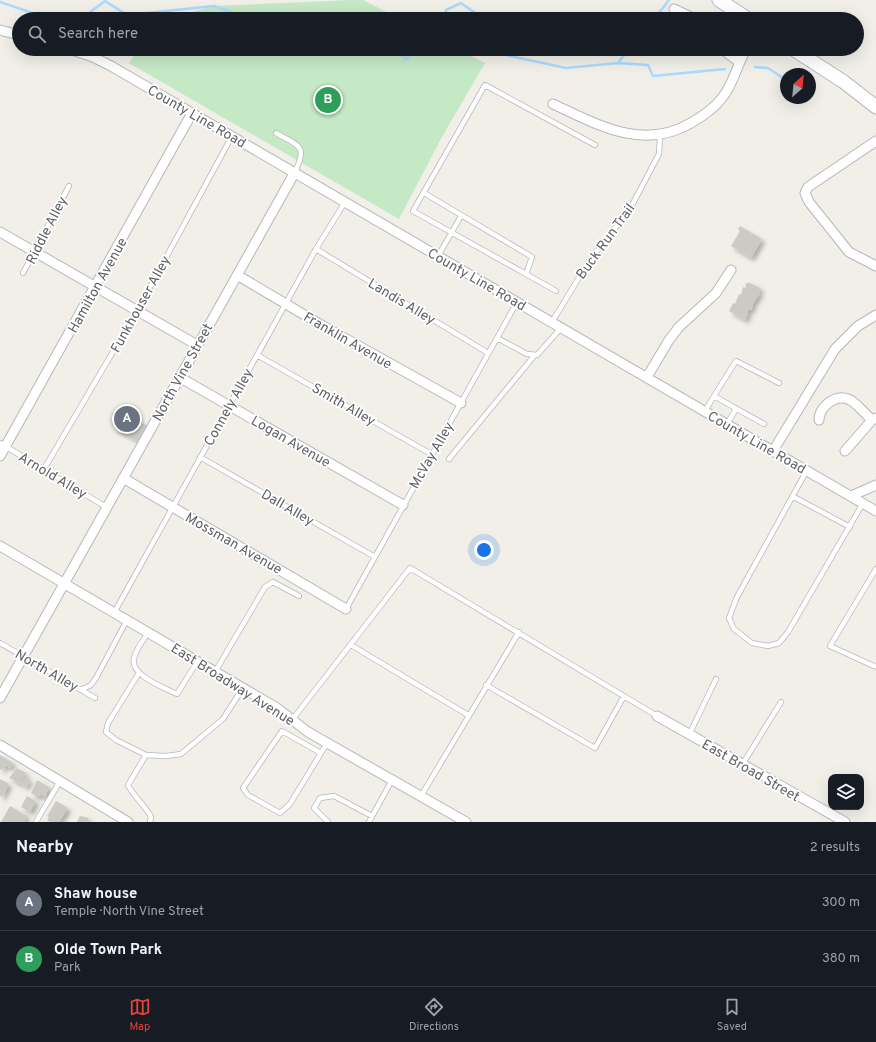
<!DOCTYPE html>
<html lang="en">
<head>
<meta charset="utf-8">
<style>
	:root { --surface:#171b24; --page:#20242c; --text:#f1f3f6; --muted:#9ea1a6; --line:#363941; --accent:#ea4335 }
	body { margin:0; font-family:Overpass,sans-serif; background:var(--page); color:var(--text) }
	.controls { position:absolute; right:12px; bottom:12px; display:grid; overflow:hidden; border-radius:8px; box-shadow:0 4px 16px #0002 }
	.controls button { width:36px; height:36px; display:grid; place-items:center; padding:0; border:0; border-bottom:1px solid var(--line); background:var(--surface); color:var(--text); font:20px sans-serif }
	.compass { position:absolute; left:780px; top:68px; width:36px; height:36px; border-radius:50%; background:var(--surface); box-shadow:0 4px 16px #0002; rotate:27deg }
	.you { position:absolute; left:484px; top:550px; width:14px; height:14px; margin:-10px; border:3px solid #fff; border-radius:50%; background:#1a73e8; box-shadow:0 0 0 6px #1a73e833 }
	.badge { display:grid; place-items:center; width:26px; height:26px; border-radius:50%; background:var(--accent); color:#fff; font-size:13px; font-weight:700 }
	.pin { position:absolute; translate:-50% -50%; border:2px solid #fff; box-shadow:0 1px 4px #0006 }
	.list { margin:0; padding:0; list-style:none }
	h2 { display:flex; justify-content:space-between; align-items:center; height:52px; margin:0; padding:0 16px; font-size:17px }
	h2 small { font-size:13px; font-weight:400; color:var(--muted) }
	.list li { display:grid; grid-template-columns:26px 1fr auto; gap:12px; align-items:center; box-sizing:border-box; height:56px; padding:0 16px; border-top:1px solid var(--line) }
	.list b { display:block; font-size:15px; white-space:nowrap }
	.list p { margin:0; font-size:13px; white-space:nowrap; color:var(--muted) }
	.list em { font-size:13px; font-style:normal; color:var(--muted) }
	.icon { flex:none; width:22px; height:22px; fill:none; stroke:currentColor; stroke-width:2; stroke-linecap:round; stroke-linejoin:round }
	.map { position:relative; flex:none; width:876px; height:822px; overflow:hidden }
	.search { position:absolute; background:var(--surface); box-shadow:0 4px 16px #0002; left:12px; right:12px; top:12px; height:44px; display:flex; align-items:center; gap:10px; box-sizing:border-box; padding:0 14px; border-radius:22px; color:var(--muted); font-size:15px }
	.sheet { height:164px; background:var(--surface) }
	nav { display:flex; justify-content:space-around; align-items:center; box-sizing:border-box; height:56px; border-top:1px solid var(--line); background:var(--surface); font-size:11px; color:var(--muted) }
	nav a { display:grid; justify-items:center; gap:2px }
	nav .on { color:var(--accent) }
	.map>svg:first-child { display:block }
	.green { fill:#c5e8c5 }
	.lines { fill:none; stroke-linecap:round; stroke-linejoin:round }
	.stream { stroke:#aadaff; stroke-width:2.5 }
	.building { fill:#cccac5; filter:url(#shadow) }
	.lane-casing { stroke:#b5b8bc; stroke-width:6 }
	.street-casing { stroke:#b5b8bc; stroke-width:11 }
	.secondary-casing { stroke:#b6babf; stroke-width:15 }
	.lane { stroke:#fff; stroke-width:4.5 }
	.street { stroke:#fff; stroke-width:9 }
	.secondary { stroke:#fff; stroke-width:13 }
	.labels { text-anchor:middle; stroke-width:3.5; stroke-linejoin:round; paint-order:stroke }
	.street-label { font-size:14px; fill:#5f6368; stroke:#fff }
</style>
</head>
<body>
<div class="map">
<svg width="876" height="822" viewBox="0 0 876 822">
	<defs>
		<filter id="shadow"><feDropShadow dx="3.5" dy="3.5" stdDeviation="2" flood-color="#0004"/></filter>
	</defs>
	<rect width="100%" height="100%" fill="#f1efe8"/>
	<!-- green -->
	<path class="green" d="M349,0H363L400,19H166L214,6Z
		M139,49H458L485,63L442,137L399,219L129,63Z"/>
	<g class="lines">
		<!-- stream -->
		<path class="stream" d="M0,2L50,19
			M55,19L68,14L82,18L105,1L127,15L214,6L252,19
			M322,19L326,15L338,19
			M447,19L446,10L461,3L484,19
			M654,19L669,0
			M397,49L406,60L415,49
			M507,49L506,55L566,68L618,63L629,49
			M618,63L648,65L653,76L725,69
			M755,67L768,68L786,80"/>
	</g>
	<!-- building -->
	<path class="building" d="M740,226L762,239L751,258L731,246L740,231L738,229Z
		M748,282L762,289L759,290L758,292L760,293L752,305L753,306L751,310L749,309L747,313L748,314L745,320L729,311L733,303L735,304L739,294L741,295L743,287L745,288L746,286L745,283L747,284Z
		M122,411L149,427L139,442L115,428Z
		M0,755L13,763L10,768L5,765L2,770L0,769Z
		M17,768L26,773L20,784L9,778Z
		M26,777L30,779L26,787L21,784Z
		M0,779L9,784L2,797L0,796Z
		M37,780L49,787L45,797L40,794L38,797L31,793Z
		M27,796L36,801L30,812L21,807Z
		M56,801L68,808L59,822H50L47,820L49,817L47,816Z
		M10,806L27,816L24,822H1Z
		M80,816L89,818L88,820L91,822H77Z"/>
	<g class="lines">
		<!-- lane casing -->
		<g class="lane-casing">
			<path id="lane" d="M276,133C299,146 308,145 295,172
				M424,193L532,257L526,274L556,291
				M316,249L488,353
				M438,256L461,216
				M23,273L69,186
				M526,274L413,211L485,85L595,145
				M552,322L589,261L630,209L659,154L660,136
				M497,338L527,354L537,355L561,328
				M257,355L431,454
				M714,396L736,361L779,383
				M705,411L714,396L764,424
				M727,424L736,409
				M0,443L106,507
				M200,457L375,557
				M449,459L534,356
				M44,469L137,311L232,136
				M807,470L737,597L729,618L734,629L752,643L768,646L779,643L788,632L863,503
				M792,496L850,527
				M876,569L830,646L876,667
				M346,609L517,302
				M114,613L316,249L345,202
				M148,633C143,640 136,649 134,658C129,675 165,688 177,694L197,662
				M0,643L95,698
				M351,645L468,715
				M215,672L265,587L273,582L299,596
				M139,673L108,723L106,732L116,740L146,755
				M486,685L595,748L624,696
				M81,690L91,685L96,678L127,620
				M292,720L410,568L657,716
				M689,735L716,679
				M319,752L282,731L243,788L248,795L280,813L290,804L327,743
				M742,765L781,702
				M421,796L519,632
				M36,822L60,781
				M150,822L151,817C145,805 134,797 128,785L146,755L166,756L181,754L223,719L243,688
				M328,822L314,808L320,798L334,796L372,816
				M369,822L392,780"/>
		</g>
		<!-- street casing -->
		<g class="street-casing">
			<path id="street" d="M674,9L695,19
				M0,30L19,35
				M69,49L93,57L111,66L876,511
				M722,49L739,62
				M553,104C598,125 643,151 691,123C703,116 714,109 722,98C734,83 737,65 746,49
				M876,141L808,187L805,193L809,202L849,252L876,266
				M0,232L197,345
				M237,275L323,326L461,403
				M179,377L403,505
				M647,377L669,340L679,327L716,293L731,270
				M819,420C819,408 834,394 848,399C856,402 865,414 872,420
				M773,451L835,349L858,326L876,315
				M845,451L872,420L876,418
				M0,456L192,113
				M123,478L346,609
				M851,496L876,485
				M0,546L277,708L308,732L466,822
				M0,698L295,172
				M657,716L845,822
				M0,745L128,822"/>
		</g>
		<!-- secondary casing -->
		<g class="secondary-casing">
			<path id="secondary" d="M719,0L748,19
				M793,49L844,82L876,107"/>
		</g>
		<!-- lane -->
		<use href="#lane" class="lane"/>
		<!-- street -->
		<use href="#street" class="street"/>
		<!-- secondary -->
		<use href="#secondary" class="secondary"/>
	</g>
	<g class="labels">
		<!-- street labels -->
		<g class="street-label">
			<text transform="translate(197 116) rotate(30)" y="5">County Line Road</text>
			<text transform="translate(46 230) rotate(-63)" y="5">Riddle Alley</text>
			<text transform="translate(605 241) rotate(-54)" y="5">Buck Run Trail</text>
			<text transform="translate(477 279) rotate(30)" y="5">County Line Road</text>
			<text transform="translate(97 285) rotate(-61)" y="5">Hamilton Avenue</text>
			<text transform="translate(402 301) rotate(31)" y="5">Landis Alley</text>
			<text transform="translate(140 304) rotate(-61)" y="5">Funkhouser Alley</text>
			<text transform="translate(348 340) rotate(30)" y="5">Franklin Avenue</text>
			<text transform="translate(182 372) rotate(-61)" y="5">North Vine Street</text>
			<text transform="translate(344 404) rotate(30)" y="5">Smith Alley</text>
			<text transform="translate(228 407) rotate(-61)" y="5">Connely Alley</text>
			<text transform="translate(291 441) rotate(30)" y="5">Logan Avenue</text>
			<text transform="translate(757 442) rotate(30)" y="5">County Line Road</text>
			<text transform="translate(431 455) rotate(-60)" y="5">McVay Alley</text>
			<text transform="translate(53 475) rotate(31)" y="5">Arnold Alley</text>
			<text transform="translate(288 507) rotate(30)" y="5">Dall Alley</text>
			<text transform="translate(234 543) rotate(30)" y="5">Mossman Avenue</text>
			<text transform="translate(47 670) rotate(30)" y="5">North Alley</text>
			<text transform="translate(233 684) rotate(32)" y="5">East Broadway Avenue</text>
			<text transform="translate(751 770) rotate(30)" y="5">East Broad Street</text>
		</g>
	</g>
</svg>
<div class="controls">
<button><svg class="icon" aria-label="layers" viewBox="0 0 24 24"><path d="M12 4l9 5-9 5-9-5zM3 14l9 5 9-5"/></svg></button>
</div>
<svg class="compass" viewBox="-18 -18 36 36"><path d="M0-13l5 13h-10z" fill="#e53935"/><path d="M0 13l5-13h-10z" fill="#9ea1a6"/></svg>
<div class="you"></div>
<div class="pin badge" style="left:127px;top:419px;background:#6b7280">A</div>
<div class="pin badge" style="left:328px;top:100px;background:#2e9e5b">B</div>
<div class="search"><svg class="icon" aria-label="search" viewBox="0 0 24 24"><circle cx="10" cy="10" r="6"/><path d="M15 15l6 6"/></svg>Search here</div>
</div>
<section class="sheet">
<h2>Nearby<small>2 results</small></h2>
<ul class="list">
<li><span class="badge" style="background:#6b7280">A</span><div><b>Shaw house</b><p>Temple · North Vine Street</p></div><em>300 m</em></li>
<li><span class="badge" style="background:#2e9e5b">B</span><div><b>Olde Town Park</b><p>Park</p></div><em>380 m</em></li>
</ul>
</section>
<nav>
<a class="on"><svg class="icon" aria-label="map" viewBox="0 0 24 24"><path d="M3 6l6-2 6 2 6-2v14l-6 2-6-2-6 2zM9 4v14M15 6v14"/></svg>Map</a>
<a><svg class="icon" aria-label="directions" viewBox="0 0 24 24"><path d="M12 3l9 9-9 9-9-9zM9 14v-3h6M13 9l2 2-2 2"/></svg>Directions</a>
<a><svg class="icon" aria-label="saved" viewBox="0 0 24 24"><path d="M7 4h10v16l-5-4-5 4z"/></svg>Saved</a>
</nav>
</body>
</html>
